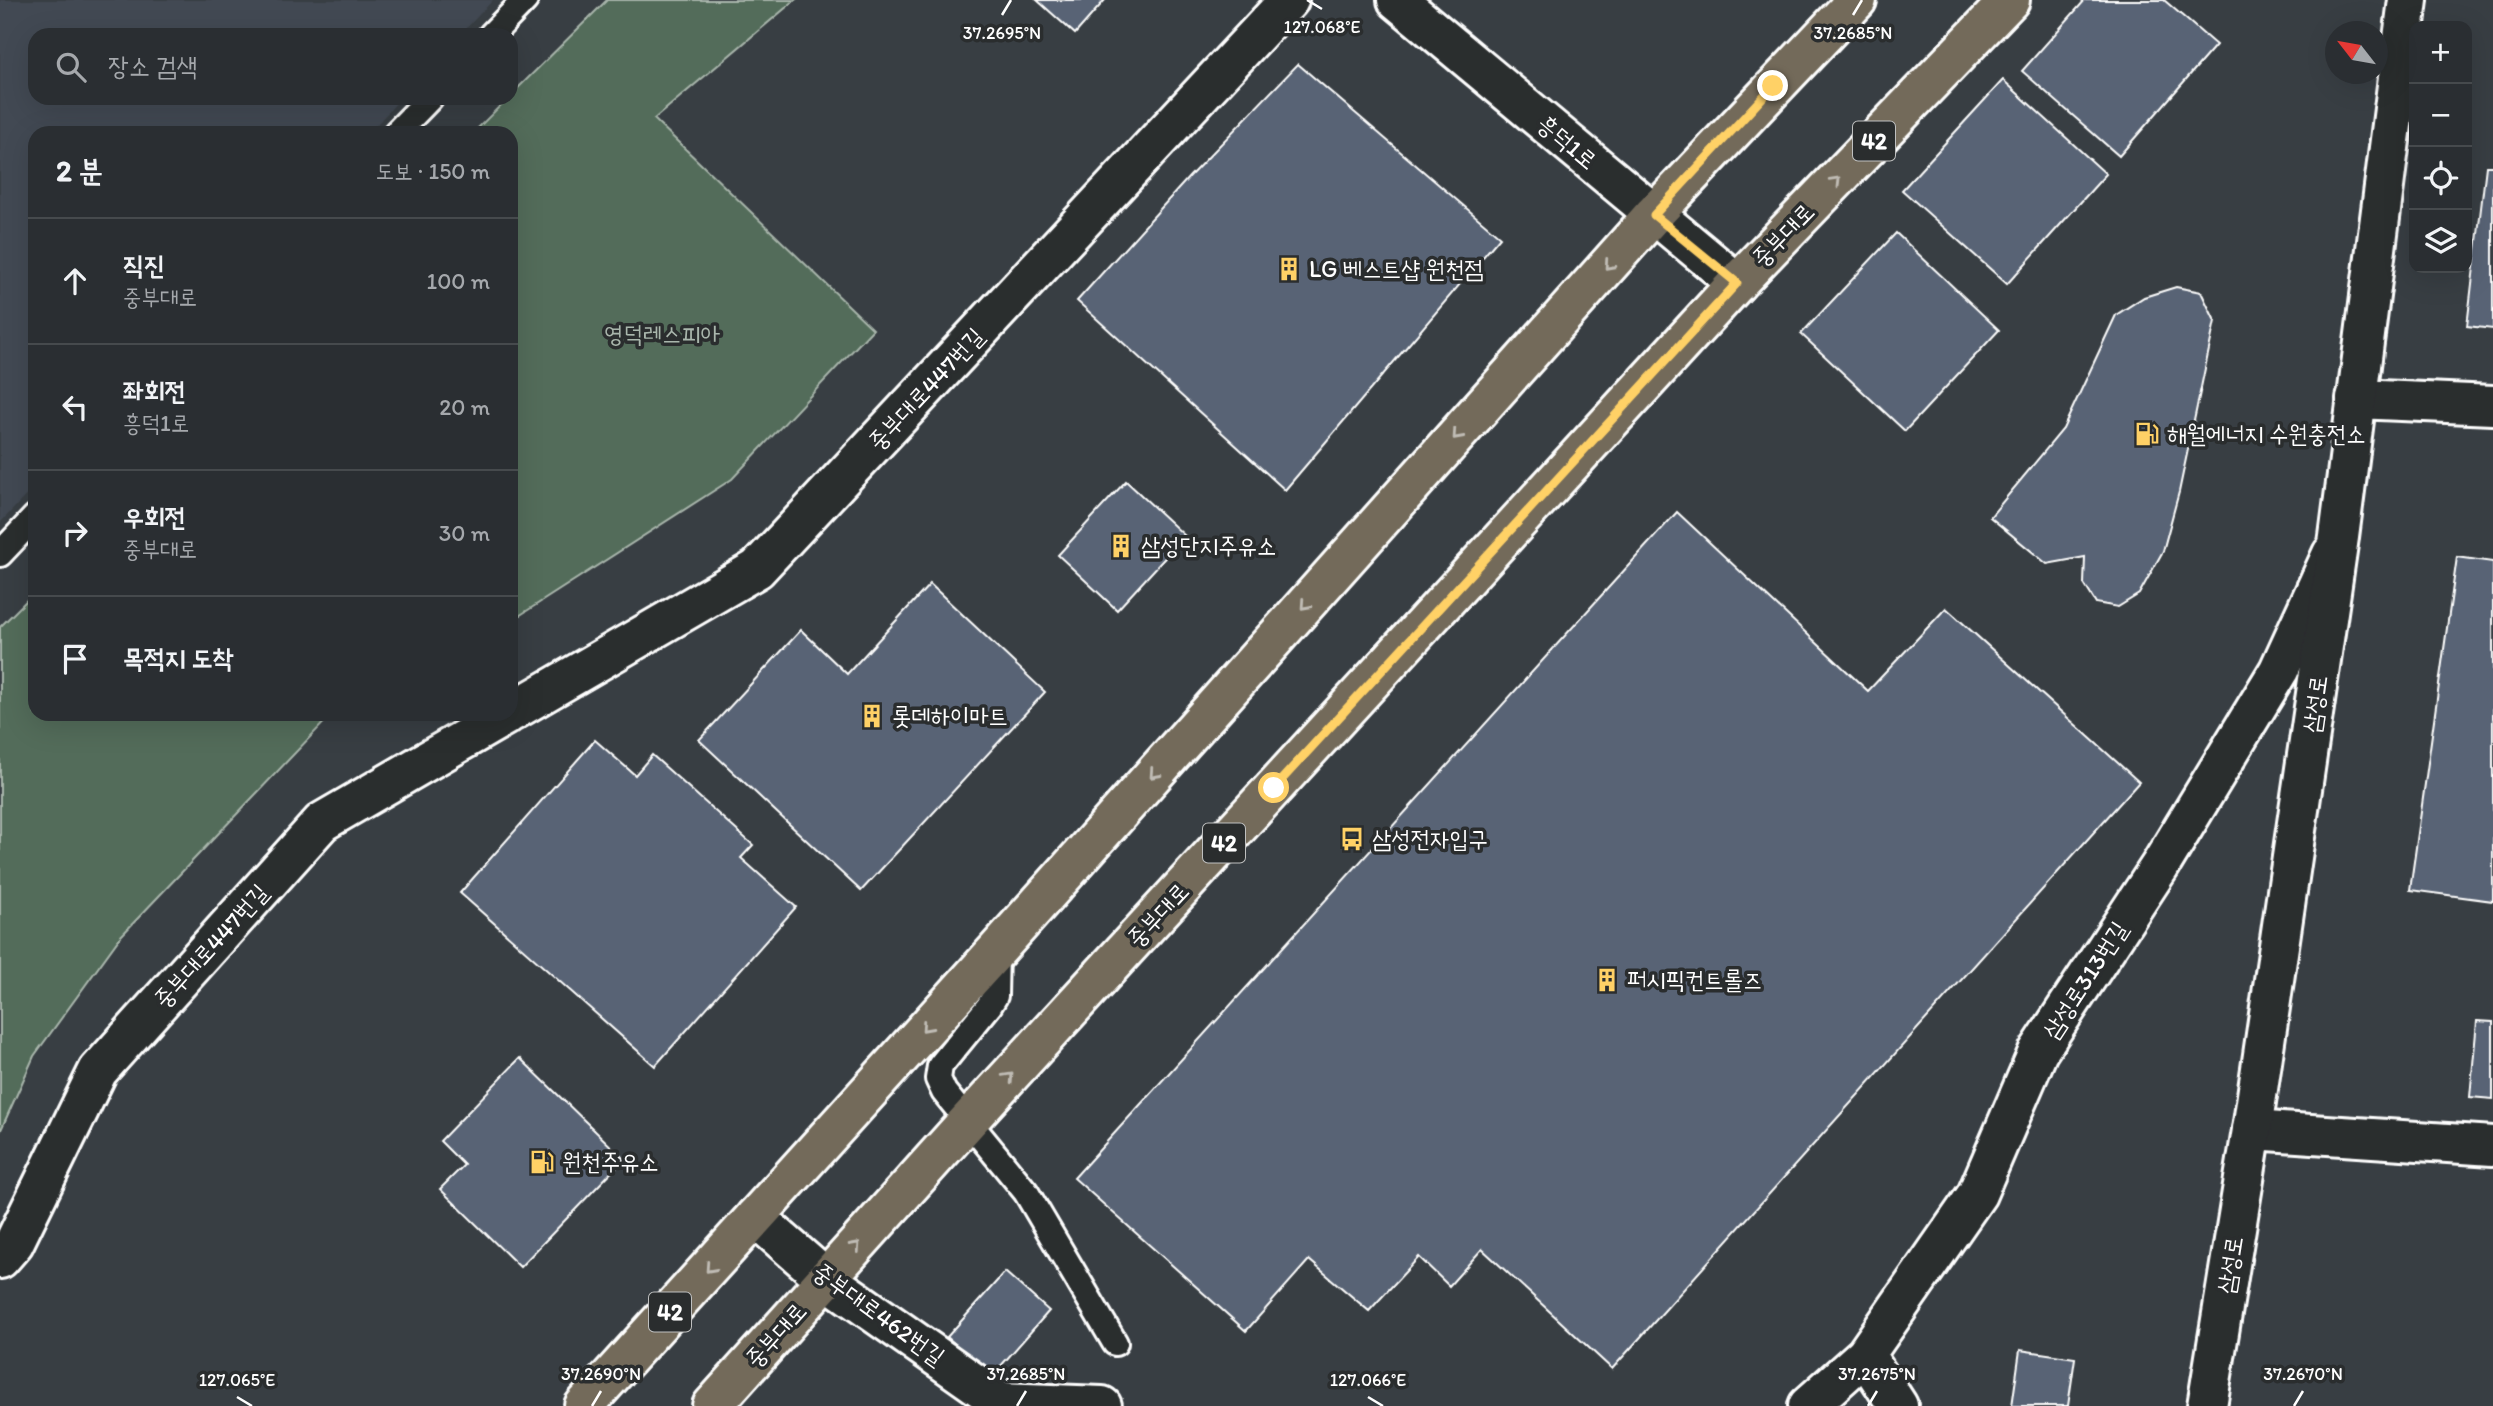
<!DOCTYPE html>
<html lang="ko">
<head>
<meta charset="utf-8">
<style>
	:root { --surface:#2a2e32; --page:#363a3e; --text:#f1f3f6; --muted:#a5a8ac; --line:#464a4d }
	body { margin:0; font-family:Itim,"Poor Story",sans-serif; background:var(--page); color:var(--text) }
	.controls { position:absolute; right:21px; top:21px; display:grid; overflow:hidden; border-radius:14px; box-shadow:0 7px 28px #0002 }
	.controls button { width:63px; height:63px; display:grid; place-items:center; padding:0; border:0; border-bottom:2px solid var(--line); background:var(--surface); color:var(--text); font:35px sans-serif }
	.compass { position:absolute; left:2325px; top:21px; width:63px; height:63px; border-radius:50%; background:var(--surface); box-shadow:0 7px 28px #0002; rotate:301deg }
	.stop { position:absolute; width:21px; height:21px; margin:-16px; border:5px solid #ffd166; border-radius:50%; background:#fff }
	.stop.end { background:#ffd166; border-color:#fff; box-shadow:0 2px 7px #0008 }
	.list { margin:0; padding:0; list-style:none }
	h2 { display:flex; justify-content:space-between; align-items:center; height:91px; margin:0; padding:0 28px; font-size:30px }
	h2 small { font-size:23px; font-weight:400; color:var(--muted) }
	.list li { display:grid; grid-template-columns:46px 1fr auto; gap:21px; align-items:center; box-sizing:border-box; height:126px; padding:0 28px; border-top:2px solid var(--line) }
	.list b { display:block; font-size:26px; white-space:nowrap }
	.list p { margin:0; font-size:23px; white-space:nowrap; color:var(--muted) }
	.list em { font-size:23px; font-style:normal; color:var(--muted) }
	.icon { flex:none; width:38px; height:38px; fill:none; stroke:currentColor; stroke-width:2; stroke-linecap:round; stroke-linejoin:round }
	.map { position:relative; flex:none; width:2493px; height:1406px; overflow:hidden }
	.search { position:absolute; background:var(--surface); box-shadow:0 7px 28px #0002; left:28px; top:28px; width:490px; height:77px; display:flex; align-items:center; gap:18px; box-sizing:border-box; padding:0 24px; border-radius:21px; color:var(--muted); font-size:26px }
	.panel { position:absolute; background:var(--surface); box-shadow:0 7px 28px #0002; left:28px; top:126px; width:490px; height:595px; border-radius:21px }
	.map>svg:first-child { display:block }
	.built { fill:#424952 }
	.green { fill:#536c5a; stroke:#a9b6ac; stroke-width:2 }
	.building { fill:#596474; stroke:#fff; stroke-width:2 }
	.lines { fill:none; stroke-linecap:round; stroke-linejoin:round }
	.lane-casing { stroke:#fff; stroke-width:30 }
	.street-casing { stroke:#fff; stroke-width:44 }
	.secondary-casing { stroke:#fff; stroke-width:44 }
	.primary-casing { stroke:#fff; stroke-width:44 }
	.lane { stroke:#2a2d2e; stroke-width:24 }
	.street { stroke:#2a2d2e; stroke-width:38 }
	.secondary { stroke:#2a2d2e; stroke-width:38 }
	.primary { stroke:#736b5a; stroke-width:38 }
	.oneway { stroke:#c0bcb5 }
	.route { stroke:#ffd166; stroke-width:9 }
	.ticks { fill:none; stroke:#fff; stroke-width:2.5 }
	.labels { text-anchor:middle; stroke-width:7; stroke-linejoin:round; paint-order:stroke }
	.shield { fill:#2a2d2e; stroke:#bfc0c0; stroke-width:2 }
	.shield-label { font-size:23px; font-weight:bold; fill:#fff }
	.street-label { font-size:24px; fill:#fff; stroke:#2a2d2e }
	.poi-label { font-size:24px; fill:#fff; stroke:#2a2d2e; text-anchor:start }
	.park-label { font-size:24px; fill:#a9b6ac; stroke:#2a2d2e }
	.ticks-label { font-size:18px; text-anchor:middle; fill:#fff; stroke:#2a2d2e; stroke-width:7; stroke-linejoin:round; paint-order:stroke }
</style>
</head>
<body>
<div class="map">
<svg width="2493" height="1406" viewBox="0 0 2493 1406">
	<rect width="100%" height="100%" fill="#383e43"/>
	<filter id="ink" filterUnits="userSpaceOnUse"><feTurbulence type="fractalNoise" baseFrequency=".0143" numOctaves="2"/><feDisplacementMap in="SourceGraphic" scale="14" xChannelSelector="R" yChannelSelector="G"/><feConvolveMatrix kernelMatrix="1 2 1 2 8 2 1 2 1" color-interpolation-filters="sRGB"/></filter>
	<g filter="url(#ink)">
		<!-- built -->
		<path class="built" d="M0,0H493L460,35H35V98H401L369,133H35V486L0,523Z"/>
		<!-- green -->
		<path class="green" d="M607,0H795L654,119L873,329L732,479L511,621V133H473L508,98H511V95Z
			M35,592V714H332L121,936L34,1056L0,1132V627Z"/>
		<!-- building -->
		<path class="building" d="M1037,0H1105L1075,34Z
			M2085,0H2164L2216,45L2119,156L2022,71Z
			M1298,64L1500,237L1285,490L1077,301L1190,176Z
			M2003,80L2106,174L2007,284L1902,190Z
			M2486,166H2493V329L2467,326Z
			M1896,233L1999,330L1905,431L1801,334Z
			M2176,287L2201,292L2215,321L2179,492L2163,551L2139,594L2118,607L2096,603L2084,584L2085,557L2047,564L1990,517L2063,429L2116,315L2144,297Z
			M1126,481L1185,536L1117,610L1058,555Z
			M1677,512L1868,691L1946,608L2139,782L1612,1369L1482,1249L1449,1286L1419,1257L1369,1311L1309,1260L1246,1331L1074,1178Z
			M2457,557L2493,562V901L2410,890Z
			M930,584L1045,692L861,891L699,740L801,630L847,674Z
			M595,740L635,775L652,755L753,845L741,858L796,907L655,1066L460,893Z
			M2477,1021L2493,1022V1099L2470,1097Z
			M520,1058L624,1159L520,1267L440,1189L464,1165L440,1141Z
			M1005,1272L1049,1311L992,1376L947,1337Z
			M2020,1350L2075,1358L2068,1406H2012Z"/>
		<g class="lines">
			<!-- lane casing -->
			<g class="lane-casing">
				<path id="lane" d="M491,35L525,0
					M396,133L430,98
					M0,554L35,517
					M996,951L995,996L989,1006L940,1066L938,1079L944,1092L1026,1192L1115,1343"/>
			</g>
			<!-- street casing -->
			<g class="street-casing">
				<path id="street" d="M2356,399L2493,405
					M511,712L757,569L1289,0
					M2252,1130L2493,1146
					M755,1217L826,1279L1007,1406
					M0,1259L14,1243L98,1071L322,822L508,714
					M1865,1355L1898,1406
					M1003,1402L1102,1406
					M1808,1406L1865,1355L1977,1194L2038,1052L2160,866L2279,670L2332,554"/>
			</g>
			<!-- secondary casing -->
			<g class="secondary-casing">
				<path id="secondary" d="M1397,0L1737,283
					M2207,1406L2252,1130L2339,537L2408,0"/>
			</g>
			<!-- primary casing -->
			<g class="primary-casing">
				<path id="primary" d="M584,1406L996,951L1654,214L1857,0
					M712,1406L967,1122L1737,283L2010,0"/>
			</g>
			<!-- lane -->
			<use href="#lane" class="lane"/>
			<!-- street -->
			<use href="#street" class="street"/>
			<!-- secondary -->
			<use href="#secondary" class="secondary"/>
			<!-- primary -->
			<use href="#primary" class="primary"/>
		</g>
		<!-- one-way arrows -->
		<defs><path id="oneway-chevron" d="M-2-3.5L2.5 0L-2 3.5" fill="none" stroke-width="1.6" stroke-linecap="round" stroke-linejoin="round" transform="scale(1.75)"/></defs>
		<g class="oneway">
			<use href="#oneway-chevron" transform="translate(1836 181) rotate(-46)"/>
			<use href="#oneway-chevron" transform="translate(1609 265) rotate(132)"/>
			<use href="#oneway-chevron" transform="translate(1457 435) rotate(132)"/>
			<use href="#oneway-chevron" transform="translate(1305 605) rotate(132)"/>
			<use href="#oneway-chevron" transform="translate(1154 774) rotate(132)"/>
			<use href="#oneway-chevron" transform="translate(926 1027) rotate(132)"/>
			<use href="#oneway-chevron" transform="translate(1009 1077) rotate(-47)"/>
			<use href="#oneway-chevron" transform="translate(856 1246) rotate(-48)"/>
			<use href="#oneway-chevron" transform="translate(710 1268) rotate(132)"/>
		</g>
	</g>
	<g class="lines" filter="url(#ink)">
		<!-- route -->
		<path class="route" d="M1274,788L1737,283L1654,215L1773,86"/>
	</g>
	<!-- ticks -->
	<path class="ticks" d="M1307,0L1322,9M1002,15L1011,0M1853,15L1862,0M237,1397L252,1406M1368,1397L1383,1406M592,1406L601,1391M1017,1406L1026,1391M1868,1406L1877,1391M2294,1406L2303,1391"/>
	<!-- icons -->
	<defs>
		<g id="building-bare" transform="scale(1.89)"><path d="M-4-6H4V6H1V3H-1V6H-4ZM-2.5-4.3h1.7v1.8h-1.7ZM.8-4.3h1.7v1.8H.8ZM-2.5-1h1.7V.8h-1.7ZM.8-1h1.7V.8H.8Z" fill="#ffd166" stroke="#2a2d2e" stroke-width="2.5" paint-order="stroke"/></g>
		<g id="fuel-bare" transform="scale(1.89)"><path d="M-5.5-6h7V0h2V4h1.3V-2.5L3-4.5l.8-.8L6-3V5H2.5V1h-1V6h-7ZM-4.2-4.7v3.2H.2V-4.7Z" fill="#ffd166" stroke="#2a2d2e" stroke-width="2.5" paint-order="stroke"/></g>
		<g id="bus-bare" transform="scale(1.89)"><path d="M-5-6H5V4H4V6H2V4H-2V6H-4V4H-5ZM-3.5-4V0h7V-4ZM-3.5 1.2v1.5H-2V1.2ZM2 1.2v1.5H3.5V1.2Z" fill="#ffd166" stroke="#2a2d2e" stroke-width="2.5" paint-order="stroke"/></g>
	</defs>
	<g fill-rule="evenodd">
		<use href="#building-bare" x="1289" y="269"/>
		<use href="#fuel-bare" x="2147" y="434"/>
		<use href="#building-bare" x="1121" y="546"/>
		<use href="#building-bare" x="872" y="716"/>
		<use href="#bus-bare" x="1352" y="839"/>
		<use href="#building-bare" x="1607" y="980"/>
		<use href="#fuel-bare" x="542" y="1162"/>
	</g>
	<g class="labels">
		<!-- shield labels -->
		<g class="shield">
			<rect x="1853" y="121.5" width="42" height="39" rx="5"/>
			<rect x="1203" y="823.5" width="42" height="39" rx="5"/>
			<rect x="649" y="1292.5" width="42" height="39" rx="5"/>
		</g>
		<g class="shield-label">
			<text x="1874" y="149">42</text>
			<text x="1224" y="851">42</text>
			<text x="670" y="1320">42</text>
		</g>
		<!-- street labels -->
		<g class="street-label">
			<text transform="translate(1567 142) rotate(40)" y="8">흥덕1로</text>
			<text transform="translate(1783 235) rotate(-46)" y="8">중부대로</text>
			<text transform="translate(926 389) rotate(-47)" y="8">중부대로447번길</text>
			<text transform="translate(2315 704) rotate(-82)" y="8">삼성로</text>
			<text transform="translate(1158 915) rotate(-47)" y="8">중부대로</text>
			<text transform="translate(211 946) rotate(-48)" y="8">중부대로447번길</text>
			<text transform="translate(2085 980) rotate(-57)" y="8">삼성로313번길</text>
			<text transform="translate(2230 1265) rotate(-81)" y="8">삼성로</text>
			<text transform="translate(879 1314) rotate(36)" y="8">중부대로462번길</text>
			<text transform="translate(776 1335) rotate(-48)" y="8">중부대로</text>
		</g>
		<!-- poi labels -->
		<g class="poi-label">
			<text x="1309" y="277">LG 베스트샵 원천점</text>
			<text x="2167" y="442">해월에너지 수원충전소</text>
			<text x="1141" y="554">삼성단지주유소</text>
			<text x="892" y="724">롯데하이마트</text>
			<text x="1372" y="847">삼성전자입구</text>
			<text x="1627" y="988">퍼시픽컨트롤즈</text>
			<text x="562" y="1170">원천주유소</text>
		</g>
		<!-- park labels -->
		<g class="park-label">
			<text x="662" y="342">영덕레스피아</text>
		</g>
	</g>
	<g class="ticks-label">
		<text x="1322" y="33">127.068°E</text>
		<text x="1002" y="39">37.2695°N</text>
		<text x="1853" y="39">37.2685°N</text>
		<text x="601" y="1380">37.2690°N</text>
		<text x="1026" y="1380">37.2685°N</text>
		<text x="1877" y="1380">37.2675°N</text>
		<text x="2303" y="1380">37.2670°N</text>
		<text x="237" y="1386">127.065°E</text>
		<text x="1368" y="1386">127.066°E</text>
	</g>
</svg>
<div class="controls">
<button>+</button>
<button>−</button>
<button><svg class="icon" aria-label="locate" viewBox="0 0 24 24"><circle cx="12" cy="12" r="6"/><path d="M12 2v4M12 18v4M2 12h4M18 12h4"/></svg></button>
<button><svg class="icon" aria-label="layers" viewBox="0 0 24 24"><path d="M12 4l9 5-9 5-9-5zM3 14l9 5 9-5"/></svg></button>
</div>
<svg class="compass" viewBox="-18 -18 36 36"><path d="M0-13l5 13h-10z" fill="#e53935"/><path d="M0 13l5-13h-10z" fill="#a5a8ac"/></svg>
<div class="stop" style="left:1274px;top:788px"></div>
<div class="stop end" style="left:1773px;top:86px"></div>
<div class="search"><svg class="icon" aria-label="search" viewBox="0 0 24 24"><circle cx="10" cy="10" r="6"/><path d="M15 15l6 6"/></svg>장소 검색</div>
<section class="panel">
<h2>2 분<small>도보 · 150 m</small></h2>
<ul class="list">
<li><svg class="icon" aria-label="ahead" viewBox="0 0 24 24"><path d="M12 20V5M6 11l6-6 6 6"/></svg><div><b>직진</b><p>중부대로</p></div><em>100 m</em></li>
<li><svg class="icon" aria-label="left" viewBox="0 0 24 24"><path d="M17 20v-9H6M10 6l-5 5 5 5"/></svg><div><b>좌회전</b><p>흥덕1로</p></div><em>20 m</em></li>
<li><svg class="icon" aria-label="right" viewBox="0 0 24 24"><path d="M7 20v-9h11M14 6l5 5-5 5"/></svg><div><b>우회전</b><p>중부대로</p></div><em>30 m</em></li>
<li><svg class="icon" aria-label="arrive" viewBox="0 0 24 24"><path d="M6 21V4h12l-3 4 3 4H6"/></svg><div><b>목적지 도착</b></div></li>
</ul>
</section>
</div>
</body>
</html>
